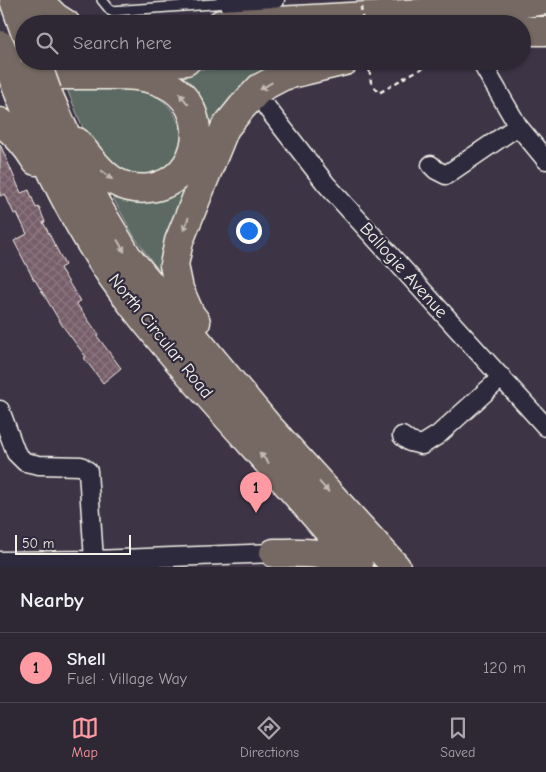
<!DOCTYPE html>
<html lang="en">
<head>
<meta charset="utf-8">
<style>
	:root { --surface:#2e2734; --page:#362f3c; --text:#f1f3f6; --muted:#a7a5ac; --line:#49444f; --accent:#ff9aa2 }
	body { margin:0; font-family:"Comic Neue",sans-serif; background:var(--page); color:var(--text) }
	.scale { position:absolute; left:15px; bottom:12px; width:116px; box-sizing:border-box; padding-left:5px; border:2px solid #f4f1e8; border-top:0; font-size:14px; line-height:18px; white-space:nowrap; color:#f4f1e8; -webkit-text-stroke:4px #2f2a3d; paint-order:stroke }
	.you { position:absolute; left:248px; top:230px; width:18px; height:18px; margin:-12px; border:4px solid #fff; border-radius:50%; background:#1a73e8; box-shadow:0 0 0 8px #1a73e833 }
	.badge { display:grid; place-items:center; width:32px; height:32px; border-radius:50%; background:var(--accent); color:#111; font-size:16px; font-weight:700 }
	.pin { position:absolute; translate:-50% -41px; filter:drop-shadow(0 1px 2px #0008) }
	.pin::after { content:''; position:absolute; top:26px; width:18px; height:15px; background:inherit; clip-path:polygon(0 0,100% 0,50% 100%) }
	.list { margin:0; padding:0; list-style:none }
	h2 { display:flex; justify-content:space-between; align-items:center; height:65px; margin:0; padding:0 20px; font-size:21px }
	h2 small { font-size:16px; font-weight:400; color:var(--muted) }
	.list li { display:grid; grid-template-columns:32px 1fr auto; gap:15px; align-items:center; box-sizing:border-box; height:70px; padding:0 20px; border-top:1px solid var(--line) }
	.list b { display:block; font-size:19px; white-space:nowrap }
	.list p { margin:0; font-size:16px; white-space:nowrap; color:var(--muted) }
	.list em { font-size:16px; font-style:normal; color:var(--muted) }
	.icon { flex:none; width:28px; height:28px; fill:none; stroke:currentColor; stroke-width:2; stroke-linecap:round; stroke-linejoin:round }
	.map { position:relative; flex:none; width:546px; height:567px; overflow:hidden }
	.search { position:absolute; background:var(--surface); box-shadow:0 1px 4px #0004; left:15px; right:15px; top:15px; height:55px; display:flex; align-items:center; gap:12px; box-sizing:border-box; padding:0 18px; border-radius:28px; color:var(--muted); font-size:19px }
	.sheet { height:135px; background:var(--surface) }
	nav { display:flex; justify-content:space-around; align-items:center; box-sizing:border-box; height:70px; border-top:1px solid var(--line); background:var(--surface); font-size:14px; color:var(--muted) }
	nav a { display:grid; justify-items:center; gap:2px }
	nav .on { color:var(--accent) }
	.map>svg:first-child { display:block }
	.green { fill:#5b6b63; stroke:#a8aea6 }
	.building { fill:url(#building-cross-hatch); stroke:#f4f1e8 }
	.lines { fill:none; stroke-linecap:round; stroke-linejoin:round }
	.lane-casing { stroke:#f4f1e8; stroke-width:12 }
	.street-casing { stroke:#f4f1e8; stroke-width:21 }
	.primary-casing { stroke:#f4f1e8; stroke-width:31 }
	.highway-casing { stroke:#f4f1e8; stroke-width:31 }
	.path { stroke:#f4f1e8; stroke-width:2.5; stroke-dasharray:5 4; stroke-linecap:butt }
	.lane { stroke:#2f2a3d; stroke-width:9 }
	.street { stroke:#2f2a3d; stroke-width:18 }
	.primary { stroke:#766964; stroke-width:28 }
	.highway { stroke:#766964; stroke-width:28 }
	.highway-bridge-casing { stroke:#f4f1e8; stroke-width:31; stroke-linecap:butt }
	.path-bridge { stroke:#f4f1e8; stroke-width:2.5; stroke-dasharray:5 4; stroke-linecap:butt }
	.highway-bridge { stroke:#766964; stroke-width:28 }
	.oneway { fill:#c2bbb3 }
	.labels { text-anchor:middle; stroke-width:4.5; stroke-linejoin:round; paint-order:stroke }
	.street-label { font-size:18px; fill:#f4f1e8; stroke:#2f2a3d }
</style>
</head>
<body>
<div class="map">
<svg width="546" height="567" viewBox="0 0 546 567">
	<defs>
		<pattern id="building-cross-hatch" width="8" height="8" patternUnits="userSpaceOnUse" patternTransform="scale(1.25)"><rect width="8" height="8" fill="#775e69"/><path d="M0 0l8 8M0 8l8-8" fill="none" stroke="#8b767e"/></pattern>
	</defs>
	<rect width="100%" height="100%" fill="#3d3446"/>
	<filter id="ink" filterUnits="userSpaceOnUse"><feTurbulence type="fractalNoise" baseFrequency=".02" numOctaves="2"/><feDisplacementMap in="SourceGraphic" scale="10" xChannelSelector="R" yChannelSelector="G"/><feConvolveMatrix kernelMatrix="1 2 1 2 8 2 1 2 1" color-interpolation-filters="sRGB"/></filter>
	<g filter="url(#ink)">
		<!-- green -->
		<path class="green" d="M272,66L271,70L262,75L168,284L134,236L109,191L200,162L165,71Z
			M119,84C148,92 169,95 180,127C182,134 185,144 182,150C179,158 172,166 167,173L124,178L88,140L66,87Z"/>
		<!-- building -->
		<path class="building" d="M0,144L21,193L29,190L36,208L39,207L45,222H43L65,265L60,268L80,301L76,303L99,335L97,336L121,368L103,383L84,358L86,357L62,325L35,280H34L14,241L27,234L17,213L14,214L5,194L0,196Z"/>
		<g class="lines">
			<!-- lane casing -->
			<g class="lane-casing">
				<path id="lane" d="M102,0L111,11L228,3"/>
			</g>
			<!-- street casing -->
			<g class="street-casing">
				<path id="street" d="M226,0L228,3L275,0
					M485,69L518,126L546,160
					M267,108L326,184L546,427
					M431,165L436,170L446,175L518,126
					M0,410L16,453L25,462L39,465L81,466L88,471L94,560
					M402,436L410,442L422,445L438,435L502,377
					M0,561L94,560L274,553"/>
			</g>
			<!-- primary casing -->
			<g class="primary-casing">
				<path id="primary" d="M456,13L546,0
					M522,31H546
					M0,56L24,54
					M110,67L186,61"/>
			</g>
			<!-- highway casing -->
			<g class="highway-casing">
				<path id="highway" d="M14,0L24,29
					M38,0L55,17L66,24
					M221,24L479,10
					M25,75C48,75 71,75 94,75C117,75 143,73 165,84C213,106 203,180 150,188C137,190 125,187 114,181C99,172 88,155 77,142
					M47,92L96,204L127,256L267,425L396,567
					M21,98C40,149 63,198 91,244C120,293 157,336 194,379C249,442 306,503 359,567
					M0,122C15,132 26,145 36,161
					M196,322L190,314L179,289L174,265L179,241L225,128L242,107L260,88L283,76L345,61
					M274,553C301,553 329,550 352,567"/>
			</g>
			<!-- path -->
			<path class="path" d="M368,61L371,82L379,93C401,80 423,64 449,61"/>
			<!-- lane -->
			<use href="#lane" class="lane"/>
			<!-- street -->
			<use href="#street" class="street"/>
			<!-- primary -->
			<use href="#primary" class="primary"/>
			<!-- highway -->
			<use href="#highway" class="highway"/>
			<!-- highway-bridge casing -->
			<g class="highway-bridge-casing">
				<path id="highway-bridge" d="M0,45L21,98
					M36,61L47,92"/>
			</g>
			<!-- path-bridge -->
			<path class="path-bridge" d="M361,7L363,24"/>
			<!-- highway-bridge -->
			<use href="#highway-bridge" class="highway-bridge"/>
		</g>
		<!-- one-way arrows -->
		<defs><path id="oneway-solid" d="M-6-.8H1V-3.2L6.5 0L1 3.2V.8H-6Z" transform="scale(1.25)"/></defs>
		<g class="oneway">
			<use href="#oneway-solid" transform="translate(266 86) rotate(149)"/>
			<use href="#oneway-solid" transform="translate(184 99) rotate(-129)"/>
			<use href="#oneway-solid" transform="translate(107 175) rotate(40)"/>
			<use href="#oneway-solid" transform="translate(186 224) rotate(112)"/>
			<use href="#oneway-solid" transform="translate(121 246) rotate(59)"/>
			<use href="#oneway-solid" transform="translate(264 458) rotate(-133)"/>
			<use href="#oneway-solid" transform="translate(324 487) rotate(48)"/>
		</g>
	</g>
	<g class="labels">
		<!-- street labels -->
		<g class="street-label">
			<text transform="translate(404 270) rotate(48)" y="6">Ballogie Avenue</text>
			<text transform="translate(161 336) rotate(51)" y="6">North Circular Road</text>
		</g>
	</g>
</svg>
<div class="scale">50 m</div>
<div class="you"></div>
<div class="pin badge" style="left:256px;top:513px">1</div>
<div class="search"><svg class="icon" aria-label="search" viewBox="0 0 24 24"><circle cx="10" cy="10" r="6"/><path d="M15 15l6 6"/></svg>Search here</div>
</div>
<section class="sheet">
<h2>Nearby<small></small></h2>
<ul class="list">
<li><span class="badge">1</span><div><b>Shell</b><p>Fuel · Village Way</p></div><em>120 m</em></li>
</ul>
</section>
<nav>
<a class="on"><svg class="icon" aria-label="map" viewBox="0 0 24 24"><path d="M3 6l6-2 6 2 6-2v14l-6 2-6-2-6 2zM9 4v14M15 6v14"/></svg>Map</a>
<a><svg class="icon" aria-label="directions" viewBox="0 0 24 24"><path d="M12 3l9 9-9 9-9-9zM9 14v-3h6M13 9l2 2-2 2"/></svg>Directions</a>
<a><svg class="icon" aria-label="saved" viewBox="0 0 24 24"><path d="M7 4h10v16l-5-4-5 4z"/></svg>Saved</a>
</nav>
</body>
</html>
